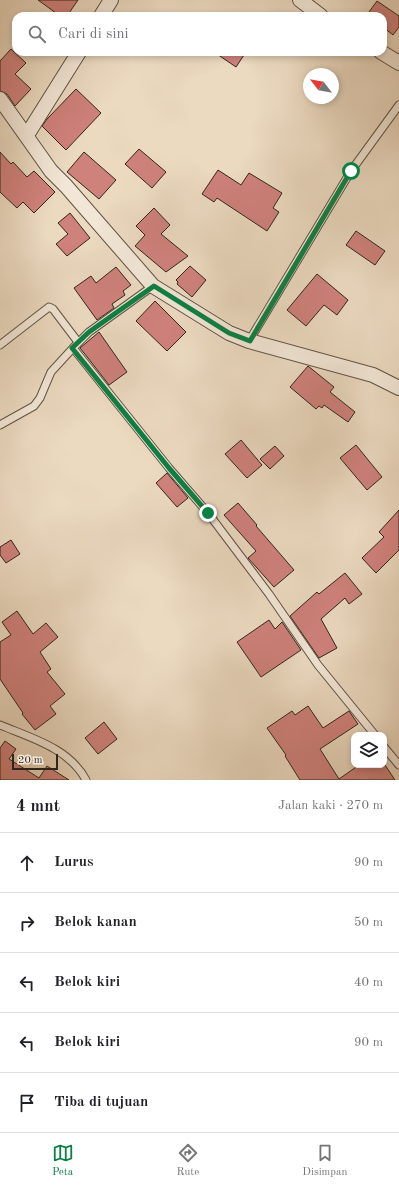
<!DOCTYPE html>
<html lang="id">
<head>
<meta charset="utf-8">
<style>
	:root { --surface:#fff; --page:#f6f6f6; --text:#202124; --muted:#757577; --line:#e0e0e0; --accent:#0b8043 }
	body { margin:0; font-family:"Old Standard TT",serif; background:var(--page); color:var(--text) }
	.controls { position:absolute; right:12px; bottom:12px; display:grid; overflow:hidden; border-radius:8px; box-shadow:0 2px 6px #0003 }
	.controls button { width:36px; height:36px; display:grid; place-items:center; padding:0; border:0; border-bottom:1px solid var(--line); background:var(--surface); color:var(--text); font:20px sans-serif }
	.compass { position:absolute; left:303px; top:68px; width:36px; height:36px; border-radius:50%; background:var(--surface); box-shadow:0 2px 6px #0003; rotate:301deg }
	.scale { position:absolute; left:12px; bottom:10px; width:46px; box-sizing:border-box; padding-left:4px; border:2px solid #30261c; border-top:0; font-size:11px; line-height:14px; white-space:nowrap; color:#30261c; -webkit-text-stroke:3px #f2e6d6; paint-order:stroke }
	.stop { position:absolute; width:12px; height:12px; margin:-9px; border:3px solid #0b8043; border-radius:50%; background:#fff }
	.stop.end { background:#0b8043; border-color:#fff; box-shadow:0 1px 4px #0008 }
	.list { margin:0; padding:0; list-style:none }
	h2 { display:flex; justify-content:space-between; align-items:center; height:52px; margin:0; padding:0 16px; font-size:17px }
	h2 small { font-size:13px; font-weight:400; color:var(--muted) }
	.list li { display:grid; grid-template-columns:26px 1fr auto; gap:12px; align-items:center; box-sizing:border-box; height:60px; padding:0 16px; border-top:1px solid var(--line) }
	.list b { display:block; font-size:15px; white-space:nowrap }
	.list em { font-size:13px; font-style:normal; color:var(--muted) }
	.icon { flex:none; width:22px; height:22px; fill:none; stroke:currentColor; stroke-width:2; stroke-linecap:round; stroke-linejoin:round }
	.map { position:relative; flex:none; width:399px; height:780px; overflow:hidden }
	.search { position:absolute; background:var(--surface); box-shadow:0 2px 6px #0003; left:12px; right:12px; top:12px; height:44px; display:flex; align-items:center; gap:10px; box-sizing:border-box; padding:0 14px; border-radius:12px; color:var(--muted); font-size:15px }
	.sheet { height:352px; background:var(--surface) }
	nav { display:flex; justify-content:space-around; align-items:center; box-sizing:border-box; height:56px; border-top:1px solid var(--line); background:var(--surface); font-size:11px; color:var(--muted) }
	nav a { display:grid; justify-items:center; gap:2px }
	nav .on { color:var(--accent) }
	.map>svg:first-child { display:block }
	.building { fill:#cf817c; stroke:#30261c }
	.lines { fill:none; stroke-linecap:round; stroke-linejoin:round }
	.lane-casing { stroke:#5f5345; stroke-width:9 }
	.street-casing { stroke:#5f5345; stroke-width:16 }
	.lane { stroke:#f2e6d6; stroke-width:7 }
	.street { stroke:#f2e6d6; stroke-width:14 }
	.route { stroke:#0b8043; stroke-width:5 }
</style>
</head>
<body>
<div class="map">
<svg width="399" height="780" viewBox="0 0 399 780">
	<rect width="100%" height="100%" fill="#ebd9c0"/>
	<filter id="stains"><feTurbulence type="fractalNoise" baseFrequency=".005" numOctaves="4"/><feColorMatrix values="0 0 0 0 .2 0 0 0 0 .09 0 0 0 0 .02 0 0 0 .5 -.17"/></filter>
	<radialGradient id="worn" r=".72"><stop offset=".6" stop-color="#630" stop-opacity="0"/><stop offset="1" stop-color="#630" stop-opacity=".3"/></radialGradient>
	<!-- building -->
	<path class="building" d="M38,0H78L67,16H60Z
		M377,1L399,16V27L393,35L383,27V16H366Z
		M11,49L26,63L15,74L31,89L15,106L7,94L0,91V61Z
		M214,52H246L236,67Z
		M76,89L101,113L66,150L42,126L47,119Z
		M139,149L166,172L152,188L125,164Z
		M0,152L11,164L13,162L27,177L34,171L55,192L34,213L23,202L17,208L0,192Z
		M84,152L116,180L99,199L67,172Z
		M218,170L241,185L249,173L282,193L273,208L279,212L267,231L217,198L214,202L202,194Z
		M154,208L170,225L161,234L188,256L166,272L135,246L145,235L136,226Z
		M70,213L90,238L67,256L56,244L68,234L58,223Z
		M356,231L385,251L375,265L346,245Z
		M190,266L206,280L192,297L177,284L178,282L176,280Z
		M116,267L131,285L123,291L125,295L112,304L114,308L97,320L74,288L91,276L96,283Z
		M317,274L348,300L337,315L324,305L306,326L287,310Z
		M155,301L186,332L167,351L136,321Z
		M99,332L127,372L109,385L88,358L80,348Z
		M308,366L334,387L330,392L355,412L348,422L324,405L322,408L319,406L316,409L290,387Z
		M241,440L262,465L247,478L225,454Z
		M356,445L382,477L367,490L340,458Z
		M275,446L284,456L270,469L260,459Z
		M167,473L188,498L177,507L156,483Z
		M238,503L257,525L256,526L294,570L274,587L248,558L256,551L224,515Z
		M399,510V550L376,573L362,558L384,537L379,532Z
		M11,540L20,554L6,563L0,555V547Z
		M345,573L362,594L349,604L345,598L321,619L337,648L319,658L290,616L317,592L319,594Z
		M17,611L33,634L46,623L58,637L40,652L51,669L47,672L65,694L50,706L56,714L35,730L22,714L23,713L0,679V642L11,635L2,622Z
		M269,620L275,629L282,622L301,650L261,677L237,642Z
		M308,706L323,728L349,711L358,724L320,749L339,779L359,765H385L395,780H300L285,756L286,755L267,728L292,711L295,715Z
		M104,722L117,739L98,754L85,738Z
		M5,741L16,749L9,759L39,778L47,766L69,780H0V748Z"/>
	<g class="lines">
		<!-- lane casing -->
		<g class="lane-casing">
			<path id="lane" d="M153,286L89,332L73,348L169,468L208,513L269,594L318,665L375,735
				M249,341L351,171L399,105
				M0,345L49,307L53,309L78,342
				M0,425L34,406L40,398L51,372L73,348
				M0,725C31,738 69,748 86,780
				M384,747L399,765"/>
		</g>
		<!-- street casing -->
		<g class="street-casing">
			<path id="street" d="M300,0L321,16
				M101,16L111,0
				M381,52L399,63
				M0,99L51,171L66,186L153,286L229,333L249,341L373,375L399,388
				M27,135L79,52"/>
		</g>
		<!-- lane -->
		<use href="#lane" class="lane"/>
		<!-- street -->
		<use href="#street" class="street"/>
	</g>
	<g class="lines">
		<!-- route -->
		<path class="route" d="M208,513L169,468L72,348L89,332L154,286L229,333L250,341L351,171"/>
	</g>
	<rect width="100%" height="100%" filter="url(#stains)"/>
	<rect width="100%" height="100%" fill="url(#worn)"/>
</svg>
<div class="controls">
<button><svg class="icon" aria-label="layers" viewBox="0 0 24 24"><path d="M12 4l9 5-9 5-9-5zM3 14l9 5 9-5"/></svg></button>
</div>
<svg class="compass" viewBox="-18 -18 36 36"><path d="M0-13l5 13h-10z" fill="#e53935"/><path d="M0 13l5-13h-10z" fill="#757577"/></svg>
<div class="scale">20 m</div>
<div class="stop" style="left:351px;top:171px"></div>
<div class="stop end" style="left:208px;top:513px"></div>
<div class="search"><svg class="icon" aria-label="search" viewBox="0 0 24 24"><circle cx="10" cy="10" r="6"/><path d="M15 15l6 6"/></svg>Cari di sini</div>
</div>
<section class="sheet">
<h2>4 mnt<small>Jalan kaki · 270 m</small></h2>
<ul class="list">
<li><svg class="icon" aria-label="ahead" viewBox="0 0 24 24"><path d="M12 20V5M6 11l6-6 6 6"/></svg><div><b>Lurus</b></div><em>90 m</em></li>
<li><svg class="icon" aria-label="right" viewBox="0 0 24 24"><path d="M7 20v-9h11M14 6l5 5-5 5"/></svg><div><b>Belok kanan</b></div><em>50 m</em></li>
<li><svg class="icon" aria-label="left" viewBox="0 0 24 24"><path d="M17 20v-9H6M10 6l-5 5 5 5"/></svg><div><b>Belok kiri</b></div><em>40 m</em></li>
<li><svg class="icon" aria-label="left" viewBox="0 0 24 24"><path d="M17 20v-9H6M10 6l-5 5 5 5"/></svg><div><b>Belok kiri</b></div><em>90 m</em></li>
<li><svg class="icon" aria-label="arrive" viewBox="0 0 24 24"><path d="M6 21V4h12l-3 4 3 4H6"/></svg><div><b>Tiba di tujuan</b></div></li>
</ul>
</section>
<nav>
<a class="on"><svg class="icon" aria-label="map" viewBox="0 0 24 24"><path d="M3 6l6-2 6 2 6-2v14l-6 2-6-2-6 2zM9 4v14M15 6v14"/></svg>Peta</a>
<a><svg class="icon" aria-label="directions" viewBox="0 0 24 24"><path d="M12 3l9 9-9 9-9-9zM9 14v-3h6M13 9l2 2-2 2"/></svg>Rute</a>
<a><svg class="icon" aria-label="saved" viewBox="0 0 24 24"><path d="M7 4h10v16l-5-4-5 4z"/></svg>Disimpan</a>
</nav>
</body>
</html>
